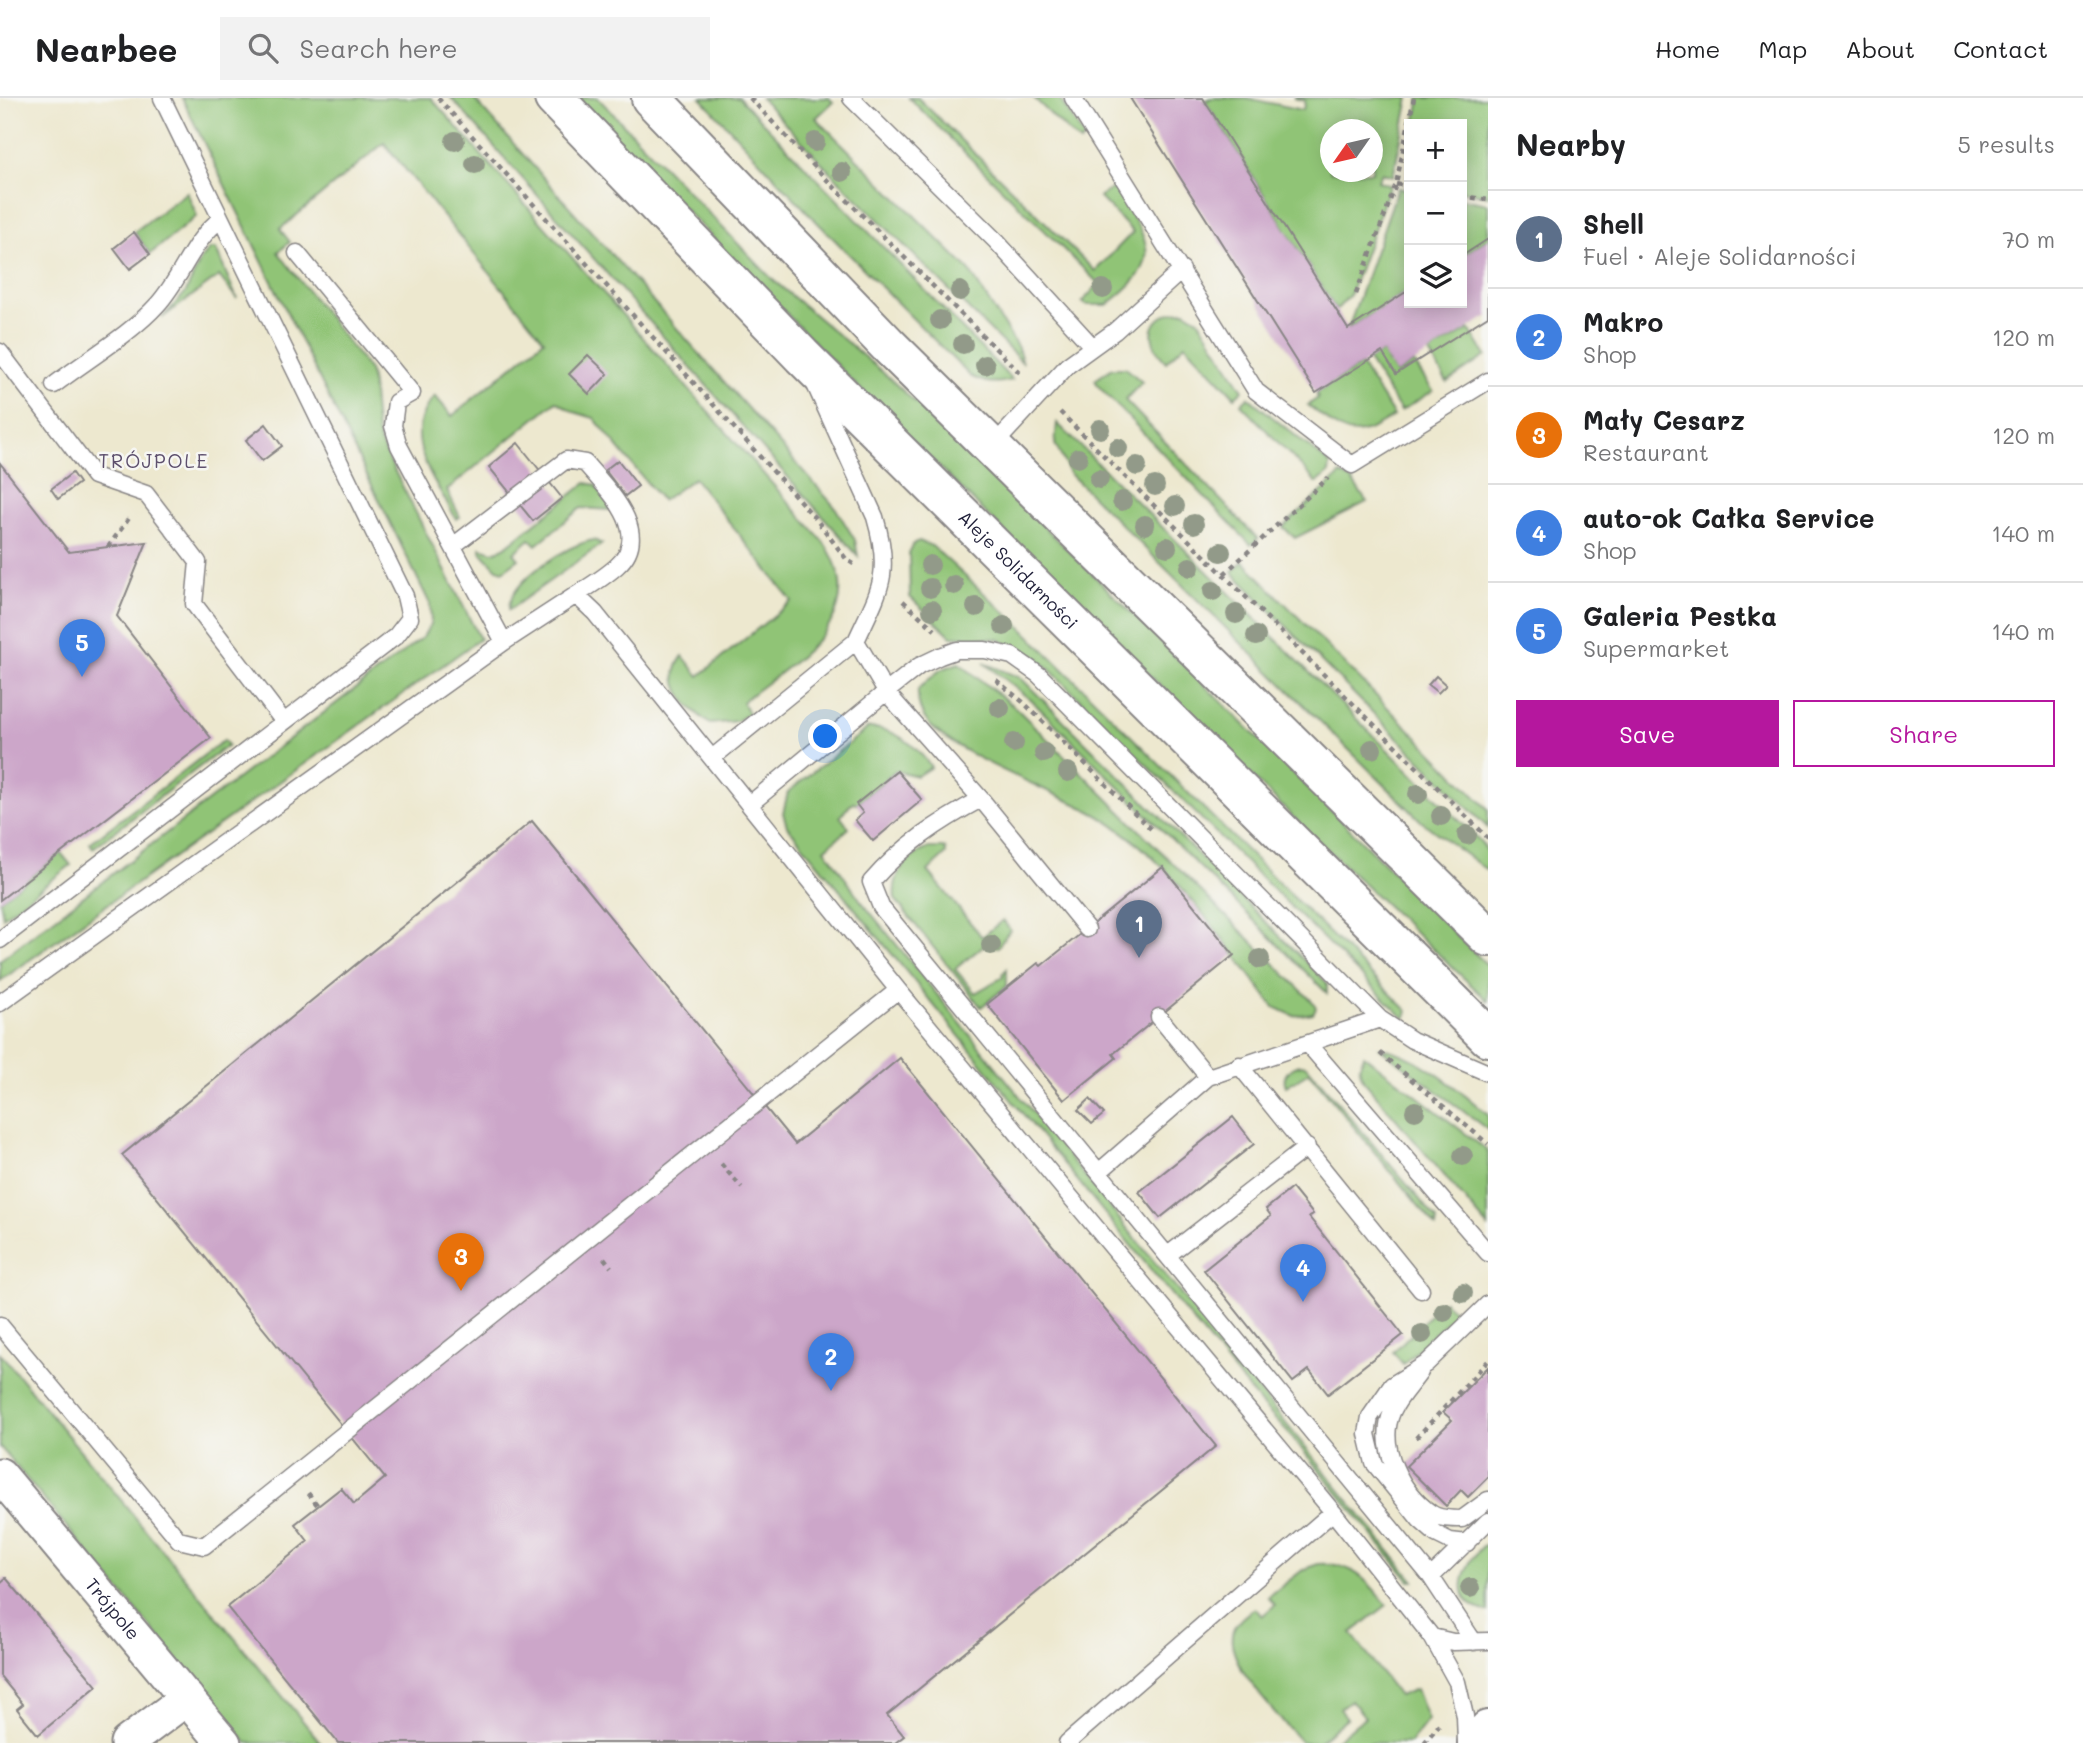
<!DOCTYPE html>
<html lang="en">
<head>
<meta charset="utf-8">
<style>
	:root { --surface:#fff; --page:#f2f2f2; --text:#202124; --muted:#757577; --line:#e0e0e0; --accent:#b5179e }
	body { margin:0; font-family:Mali,sans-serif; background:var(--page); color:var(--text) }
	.controls { position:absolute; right:21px; top:21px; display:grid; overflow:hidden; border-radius:0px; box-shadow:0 4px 18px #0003 }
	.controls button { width:63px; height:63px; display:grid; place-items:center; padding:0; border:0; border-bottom:2px solid var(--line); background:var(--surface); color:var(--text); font:35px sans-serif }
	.compass { position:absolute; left:1320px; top:21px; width:63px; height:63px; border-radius:50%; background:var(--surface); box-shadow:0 4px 18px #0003; rotate:236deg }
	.you { position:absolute; left:826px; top:639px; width:24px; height:24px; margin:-18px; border:5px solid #fff; border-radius:50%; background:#1a73e8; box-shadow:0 0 0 10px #1a73e833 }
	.badge { display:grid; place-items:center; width:46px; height:46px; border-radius:50%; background:var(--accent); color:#fff; font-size:23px; font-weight:700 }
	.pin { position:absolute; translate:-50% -58px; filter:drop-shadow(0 2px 4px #0008) }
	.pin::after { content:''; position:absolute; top:37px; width:24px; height:21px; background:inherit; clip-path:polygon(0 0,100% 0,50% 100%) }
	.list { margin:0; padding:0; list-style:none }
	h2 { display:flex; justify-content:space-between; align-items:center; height:91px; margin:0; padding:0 28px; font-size:30px }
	h2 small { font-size:23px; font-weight:400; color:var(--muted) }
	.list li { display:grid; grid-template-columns:46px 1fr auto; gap:21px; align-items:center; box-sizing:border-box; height:98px; padding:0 28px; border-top:2px solid var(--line) }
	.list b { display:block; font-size:26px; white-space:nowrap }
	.list p { margin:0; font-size:23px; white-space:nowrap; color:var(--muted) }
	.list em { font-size:23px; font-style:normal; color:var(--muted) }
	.actions { display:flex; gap:14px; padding:21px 28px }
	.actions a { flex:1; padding:16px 0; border:2px solid var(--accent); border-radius:0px; text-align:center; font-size:24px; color:var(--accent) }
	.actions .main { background:var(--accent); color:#fff }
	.icon { flex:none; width:38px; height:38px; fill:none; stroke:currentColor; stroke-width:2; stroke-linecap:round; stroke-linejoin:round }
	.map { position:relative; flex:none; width:1488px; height:1645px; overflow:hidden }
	header { display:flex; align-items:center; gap:42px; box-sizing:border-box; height:98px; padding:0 35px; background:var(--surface); border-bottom:2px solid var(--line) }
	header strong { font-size:33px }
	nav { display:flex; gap:38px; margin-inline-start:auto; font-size:24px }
	.search { width:490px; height:63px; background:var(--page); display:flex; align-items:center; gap:18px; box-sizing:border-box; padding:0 24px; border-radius:0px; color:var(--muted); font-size:26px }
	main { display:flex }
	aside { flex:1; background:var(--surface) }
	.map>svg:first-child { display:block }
	.green { fill:#90c476; stroke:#597358; stroke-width:2; fill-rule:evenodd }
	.building { fill:#cca6c9 }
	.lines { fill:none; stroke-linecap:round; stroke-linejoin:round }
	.lane-casing { stroke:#888585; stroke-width:19 }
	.street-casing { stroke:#888585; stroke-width:37 }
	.secondary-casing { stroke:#888585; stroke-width:42 }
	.path { stroke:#888585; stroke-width:4.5; stroke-dasharray:5 5; stroke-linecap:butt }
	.lane { stroke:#fff; stroke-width:16 }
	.street { stroke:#fff; stroke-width:33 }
	.secondary { stroke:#fff; stroke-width:38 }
	.tree { fill:#929a89 }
	.labels { text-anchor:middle; stroke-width:5; stroke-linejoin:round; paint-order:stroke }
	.street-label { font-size:18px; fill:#22223b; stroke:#f6f6f2 }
	.neighbourhood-label { font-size:19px; letter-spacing:2px; fill:#5e506d; stroke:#f6f6f2 }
</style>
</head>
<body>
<header>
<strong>Nearbee</strong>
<div class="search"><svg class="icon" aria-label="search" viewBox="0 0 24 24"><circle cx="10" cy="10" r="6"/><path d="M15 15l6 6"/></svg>Search here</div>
<nav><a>Home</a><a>Map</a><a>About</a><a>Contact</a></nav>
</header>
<main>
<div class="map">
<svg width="1488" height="1645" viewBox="0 0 1488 1645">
	<rect width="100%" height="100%" fill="#f6f6f2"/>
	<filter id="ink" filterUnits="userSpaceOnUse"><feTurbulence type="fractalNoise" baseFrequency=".0143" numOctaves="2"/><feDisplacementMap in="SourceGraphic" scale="14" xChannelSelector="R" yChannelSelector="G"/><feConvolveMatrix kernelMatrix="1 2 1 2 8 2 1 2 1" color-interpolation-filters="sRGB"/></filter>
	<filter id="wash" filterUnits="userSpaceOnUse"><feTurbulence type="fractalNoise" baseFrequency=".00686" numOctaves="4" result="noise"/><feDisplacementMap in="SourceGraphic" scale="28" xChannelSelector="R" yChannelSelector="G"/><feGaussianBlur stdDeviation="1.57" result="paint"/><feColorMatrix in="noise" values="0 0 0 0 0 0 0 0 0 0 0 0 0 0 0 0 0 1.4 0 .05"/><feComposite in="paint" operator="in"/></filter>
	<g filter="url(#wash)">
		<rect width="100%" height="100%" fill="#ede8cf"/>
		<!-- green -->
		<path class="green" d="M182,0H431L822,442C878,519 794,562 742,604L749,615L737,623L710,626C688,610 662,584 683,558L699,578L792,503L694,380L662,403L594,320L574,314L556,303L447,392L460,419L456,421C435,381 397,338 435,298L452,318L544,242L384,45L280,131L290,144L278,154L369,272C376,296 372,321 380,344L480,541L0,883V862L423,539L431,525L430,506Z
			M451,0H473L835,409L855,442L858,458Z
			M576,0H598L772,181L887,278L974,359L1488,868V903L1296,722L850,281Z
			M701,0H739L1012,282C996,286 986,286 970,278L813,120Z
			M761,0H829L833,4L816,20L969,172L1018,250L1023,265L836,80Z
			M909,0H918L1095,173L1133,134L1099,99L1115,89C1147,143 1169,161 1107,207H1086L1082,204L1099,186Z
			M1034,0H1059L1085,40L1080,45Z
			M1211,0H1246L1303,12L1305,3L1294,0H1409L1393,78L1382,75L1378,83L1390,87L1350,197L1336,212L1205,3ZM1330,32H1372V74H1330Z
			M1420,0H1488V98L1462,93V26H1415Z
			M1398,90L1409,92V192L1348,231Z
			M187,94L197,118L150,156L134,134Z
			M1462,101L1488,106V141L1462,158Z
			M210,151H216L237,201L219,178L162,220L186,194L201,161Z
			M1185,213L1198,221L1243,292L1235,299L1185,246L1166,264C1142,240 1150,213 1185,213Z
			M1469,231L1486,258L1447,284L1429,255Z
			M1382,254L1396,276L1414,265L1433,293L1401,313L1368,262Z
			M1361,267L1394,318C1350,346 1346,337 1308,307L1318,300L1316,295Z
			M1112,270H1126L1142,284L1125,302L1258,441L1251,447L1099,289L1095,282Z
			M1248,299L1330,366L1329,375L1317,385L1241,306Z
			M1057,325L1480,743L1488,754V773L1422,724L1070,376L1055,346Z
			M1341,376L1352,383L1367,404L1295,440L1283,429Z
			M586,385L596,387L612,412L581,410L536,447L530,441L514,455L519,461L503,473L497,471L481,454V450L493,454L504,450Z
			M594,442L602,446L509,512C507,484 570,445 594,442Z
			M919,443L932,448L1021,529L1408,913L1405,921L1038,560L998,541L951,538L910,499L909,455L914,445Z
			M1243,463L1488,711V730L1232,474Z
			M959,565L1017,611L1314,905L1316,910L1313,915L1294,918L1274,909C1221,841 1166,752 1088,712C1049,692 954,655 928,625C920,615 917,604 918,591L940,572Z
			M984,565L1021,580L1327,885V895L1032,603Z
			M868,630C894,629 917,648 931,669L917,678L896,673L856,706L853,704L840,718L849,730L825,751L861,803L1414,1483H1410L1291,1338L1260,1305L787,728L783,715L788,694Z
			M224,642L228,647L93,750L90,745Z
			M929,750H945L946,756L928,773L982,839L1003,822L1010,832L998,849L983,848L955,871L975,895L1003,879L1002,876L1007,871V888L981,909L895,801C892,776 906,759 929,750Z
			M61,755L71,767L3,819L0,802Z
			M1380,950C1415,954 1462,994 1488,1017V1032Z
			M1364,957L1488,1053V1129L1363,982L1359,969Z
			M1300,967L1307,968L1437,1122L1436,1129L1309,974L1286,988C1281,977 1290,970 1300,967Z
			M1444,1203L1456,1215L1403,1266L1393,1254Z
			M0,1255L321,1645H247L0,1349Z
			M1484,1447L1488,1448V1514C1447,1504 1463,1468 1484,1447Z
			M1318,1466C1351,1463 1368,1483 1387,1507L1351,1535L1399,1598L1416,1591L1428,1622L1410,1645H1333L1365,1619L1351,1602L1340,1611L1347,1620L1317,1645H1302C1282,1621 1222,1564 1233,1533C1237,1522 1247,1516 1255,1510L1262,1518L1275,1507L1268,1499L1304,1471Z"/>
		<g id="blocks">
			<!-- building -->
			<path class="building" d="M1130,0H1203L1348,231L1409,192V205H1462V158L1488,141V218L1396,276L1382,254L1316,295Z
				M134,134L150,156L130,171L114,150Z
				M588,257L608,276L589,296L569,276Z
				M266,326L282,348L262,363L246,342Z
				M518,345L562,400L533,423L489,369Z
				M618,362L638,388L625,398L605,372Z
				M0,365L69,454L147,444L117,518L211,640L0,802Z
				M72,375L79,385L58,401L51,391Z
				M1436,578L1446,587L1438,595L1428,587Z
				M897,673L922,702L873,743L855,722L863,715L856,706Z
				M532,723L795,1046L900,960L1216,1348L887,1617L904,1638L895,1645H338L227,1509L308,1443L295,1426L341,1390L354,1406L385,1380L122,1057Z
				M1163,769L1234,857L1113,956L1116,960L1064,1002L987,906L1038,865L1041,868Z
				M1090,1001L1104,1016L1092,1026L1078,1012Z
				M1233,1019L1254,1046L1160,1120L1139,1094Z
				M1292,1090L1313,1116L1309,1119L1403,1237L1328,1296L1309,1272L1293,1284L1204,1172L1271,1118L1266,1111Z
				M1488,1269V1379L1468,1399L1461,1392L1446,1408L1406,1368L1452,1322L1443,1314Z
				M6,1480L97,1588L38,1637L17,1611L23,1606L0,1578V1485Z"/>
		</g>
	</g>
	<g filter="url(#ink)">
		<use href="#blocks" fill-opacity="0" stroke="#888585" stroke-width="2"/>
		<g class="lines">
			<!-- lane casing -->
			<g class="lane-casing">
				<path id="lane" d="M851,0L996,143L1091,247
					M1073,0L1256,293L1352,367L1488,283
					M297,155L412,295L396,304L393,328L399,348L504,544
					M0,254L94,378L146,396L198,464L194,506L284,624
					M54,287C85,263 132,235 157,207C182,180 192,142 221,121
					M816,289L875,419C892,477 880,491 856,543L886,594L981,701L1087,831
					M992,349L1068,267L1115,233L1182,172
					M453,448L566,362L585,365C607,391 654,435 617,468C605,479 590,488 576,497
					M712,660L856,543
					M981,701C940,723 902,748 871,784L881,809L1431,1479L1474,1544
					M750,706L886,594L919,568L940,558L957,552H985L1012,558L1039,577L1380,921L1412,942L1488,975
					M0,842L396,538L410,520L405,498L162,0
					M0,905L504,544L576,497L595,515L898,892L1333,1414L1432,1539L1457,1584L1465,1618L1466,1645
					M1159,919L1208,979
					M1308,946L1488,1155
					M1239,967L1421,1192
					M1100,1073L1208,979L1380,921
					M1168,1157L1307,1049
					M0,1227L179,1442L204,1448L898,892
					M1420,1274C1411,1287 1398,1300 1392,1314C1377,1349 1402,1395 1431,1415C1439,1421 1452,1421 1462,1421L1488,1402
					M1467,1445L1450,1443L1436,1436L1420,1422L1374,1365L1367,1336L1370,1319L1392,1287L1426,1266L1488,1206
					M1431,1479L1488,1423
					M1432,1539L1453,1544L1488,1543
					M1067,1645L1333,1414"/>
			</g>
			<!-- street casing -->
			<g class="street-casing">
				<g id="street">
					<path id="s1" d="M0,1377L224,1645"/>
					<path d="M127,1645L187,1600"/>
				</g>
			</g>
			<!-- secondary casing -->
			<g class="secondary-casing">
				<g id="secondary">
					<path id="s2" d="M554,0L802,258L1488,939"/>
					<path d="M651,0L888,247L1488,839"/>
					<path d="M1477,1645L1488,1632"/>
				</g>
			</g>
			<!-- path -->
			<path class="path" d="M438,0L816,421L847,462L857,468
				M750,0L830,85L1023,278
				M1396,86L1409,89
				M1462,98L1488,102
				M1356,196L1396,86L1414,0
				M1060,314L1488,740
				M108,449L130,419
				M1224,476L1328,380
				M903,503L935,532
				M996,582L1023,604L1151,731
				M1380,955L1488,1046
				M721,1066L742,1090
				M604,1160L611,1169
				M1416,1340L1488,1263
				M308,1395L318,1408
				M1424,1645L1439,1627"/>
			<!-- lane -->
			<use href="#lane" class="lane"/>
			<!-- street -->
			<use href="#street" class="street"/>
			<!-- secondary -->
			<use href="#secondary" class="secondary"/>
		</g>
		<!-- trees -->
		<g class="tree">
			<circle cx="455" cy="43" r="10"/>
			<circle cx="815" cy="44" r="10"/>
			<circle cx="475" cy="66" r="10"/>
			<circle cx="842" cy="74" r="10"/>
			<circle cx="1103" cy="191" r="10"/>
			<circle cx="960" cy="193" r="10"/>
			<circle cx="940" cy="222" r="10"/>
			<circle cx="963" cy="246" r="10"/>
			<circle cx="985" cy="267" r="10"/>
			<circle cx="1100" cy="331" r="10"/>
			<circle cx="1118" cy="350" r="10"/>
			<circle cx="1078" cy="360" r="10"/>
			<circle cx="1137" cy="368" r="10"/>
			<circle cx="1099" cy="381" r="10"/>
			<circle cx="1155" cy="388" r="10"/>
			<circle cx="1122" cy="403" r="10"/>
			<circle cx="1175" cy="408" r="10"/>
			<circle cx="1194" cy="426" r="10"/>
			<circle cx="1145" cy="427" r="10"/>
			<circle cx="1167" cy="449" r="10"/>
			<circle cx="1221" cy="454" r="10"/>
			<circle cx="930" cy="467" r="10"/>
			<circle cx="1190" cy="469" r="10"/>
			<circle cx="954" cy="487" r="10"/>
			<circle cx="930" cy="490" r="10"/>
			<circle cx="1213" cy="493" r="10"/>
			<circle cx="976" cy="509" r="10"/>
			<circle cx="932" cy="512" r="10"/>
			<circle cx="1236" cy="516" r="10"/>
			<circle cx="1004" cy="528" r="10"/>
			<circle cx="1256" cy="538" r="10"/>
			<circle cx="1000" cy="610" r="10"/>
			<circle cx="1014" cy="645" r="10"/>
			<circle cx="1372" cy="651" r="10"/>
			<circle cx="1044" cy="655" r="10"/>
			<circle cx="1068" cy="674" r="10"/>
			<circle cx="1418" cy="696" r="10"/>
			<circle cx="1441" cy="718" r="10"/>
			<circle cx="1467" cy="737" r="10"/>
			<circle cx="991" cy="847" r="10"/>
			<circle cx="1260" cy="861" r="10"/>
			<circle cx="1415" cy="1013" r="10"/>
			<circle cx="1463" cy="1058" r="10"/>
			<circle cx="1463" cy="1195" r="10"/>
			<circle cx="1444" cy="1214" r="10"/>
			<circle cx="1422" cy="1236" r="10"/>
			<circle cx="1470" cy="1490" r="10"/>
		</g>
	</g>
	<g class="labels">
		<!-- street labels -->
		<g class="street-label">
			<text dy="6" stroke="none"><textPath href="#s2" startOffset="662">Aleje Solidarności</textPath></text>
			<text dy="6" stroke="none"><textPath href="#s1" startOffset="175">Trójpole</textPath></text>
		</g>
		<!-- neighbourhood labels -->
		<g class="neighbourhood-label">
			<text x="154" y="370">TRÓJPOLE</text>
		</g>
	</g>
</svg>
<div class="controls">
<button>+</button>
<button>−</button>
<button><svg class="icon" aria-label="layers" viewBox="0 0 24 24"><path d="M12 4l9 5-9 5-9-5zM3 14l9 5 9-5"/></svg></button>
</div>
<svg class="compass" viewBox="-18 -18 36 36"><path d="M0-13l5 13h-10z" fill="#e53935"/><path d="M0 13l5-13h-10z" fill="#757577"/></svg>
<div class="you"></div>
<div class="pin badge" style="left:1139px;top:860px;background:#5c6f8a">1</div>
<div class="pin badge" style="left:831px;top:1293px;background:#3f7fe0">2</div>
<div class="pin badge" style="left:461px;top:1193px;background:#e8710a">3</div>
<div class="pin badge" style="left:1303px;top:1204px;background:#3f7fe0">4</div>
<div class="pin badge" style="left:82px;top:579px;background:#3f7fe0">5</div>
</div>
<aside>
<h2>Nearby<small>5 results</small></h2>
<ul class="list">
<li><span class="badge" style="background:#5c6f8a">1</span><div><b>Shell</b><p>Fuel · Aleje Solidarności</p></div><em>70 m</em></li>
<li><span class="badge" style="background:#3f7fe0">2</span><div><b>Makro</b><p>Shop</p></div><em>120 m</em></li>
<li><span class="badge" style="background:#e8710a">3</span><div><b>Mały Cesarz</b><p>Restaurant</p></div><em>120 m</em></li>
<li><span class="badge" style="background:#3f7fe0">4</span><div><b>auto-ok Całka Service</b><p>Shop</p></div><em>140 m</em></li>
<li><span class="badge" style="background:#3f7fe0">5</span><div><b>Galeria Pestka</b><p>Supermarket</p></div><em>140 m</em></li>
</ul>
<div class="actions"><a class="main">Save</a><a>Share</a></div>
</aside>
</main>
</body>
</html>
